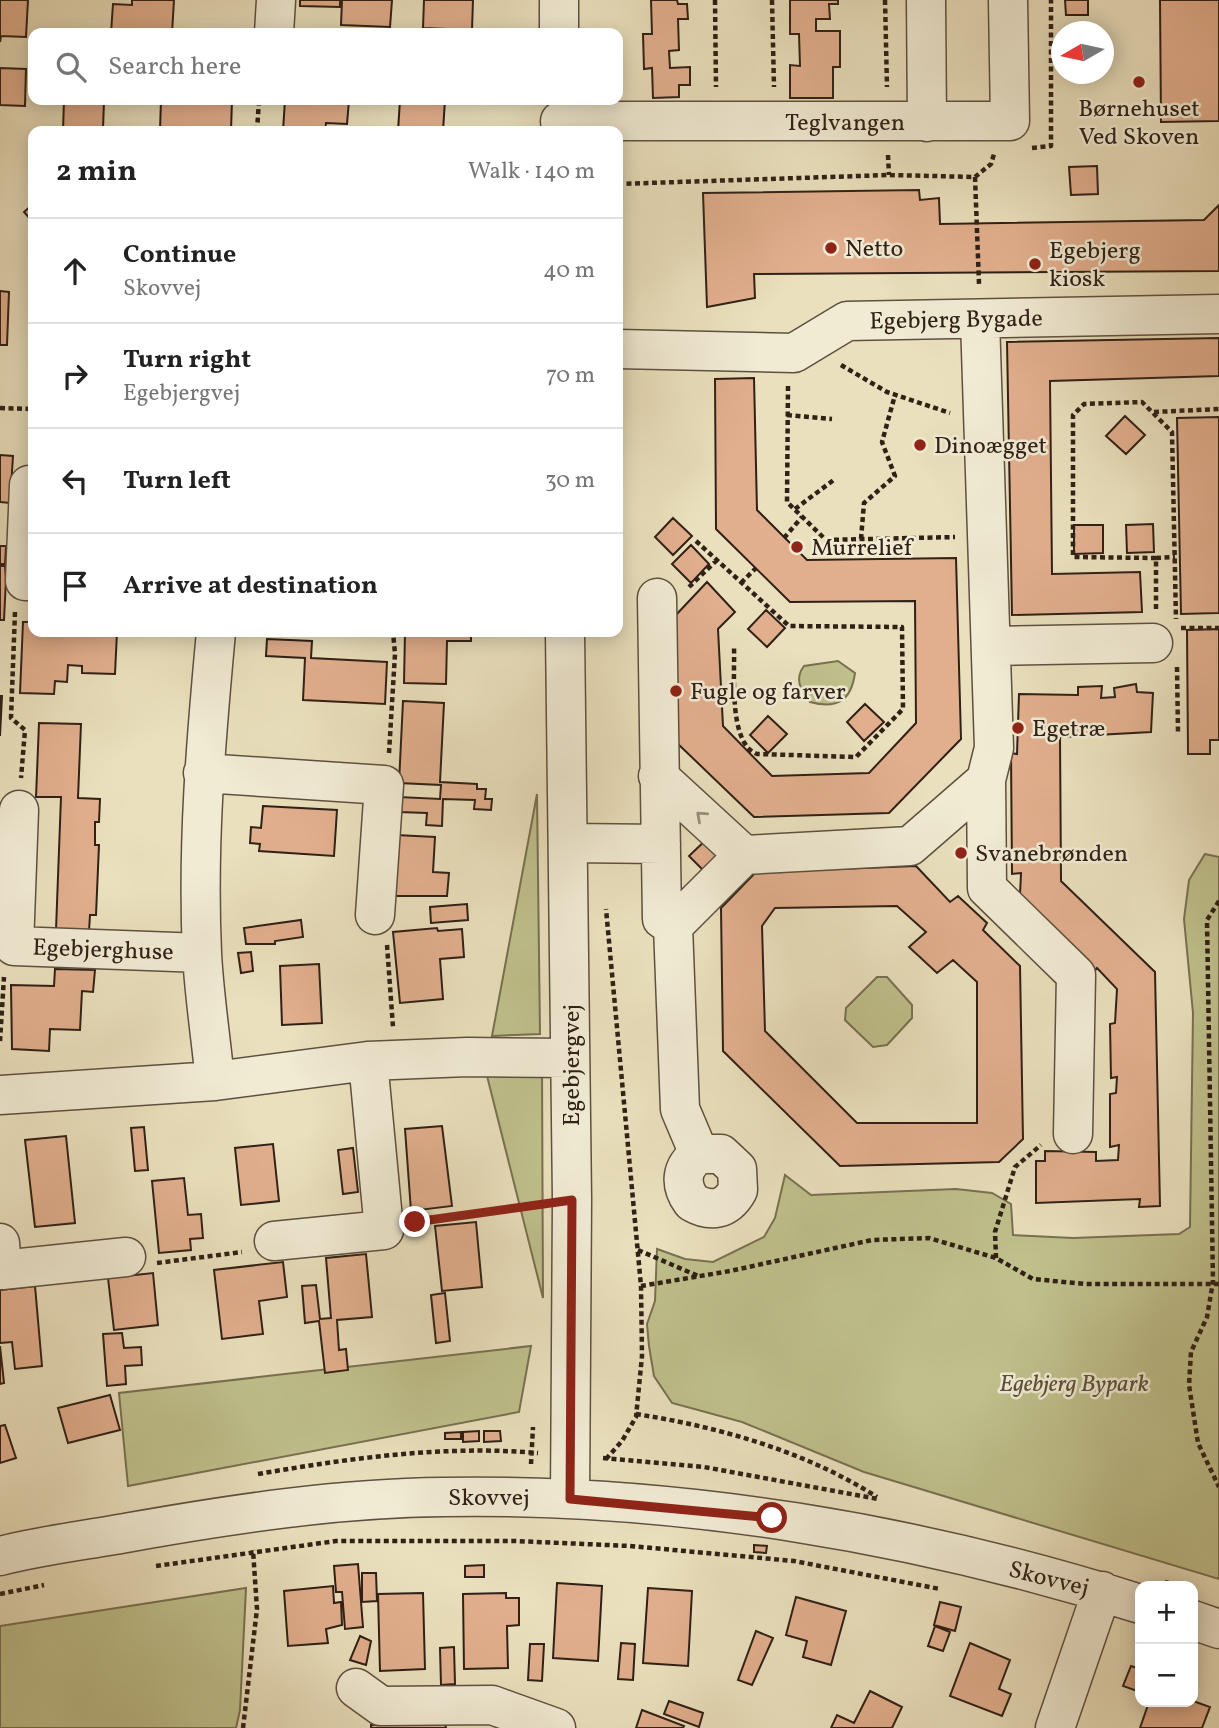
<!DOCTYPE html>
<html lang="en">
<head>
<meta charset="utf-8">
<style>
	:root { --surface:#fff; --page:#f2f2f2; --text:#222; --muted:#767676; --line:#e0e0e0 }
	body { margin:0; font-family:Vollkorn,serif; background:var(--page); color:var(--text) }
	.controls { position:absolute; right:21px; bottom:21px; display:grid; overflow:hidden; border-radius:14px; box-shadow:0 4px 18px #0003 }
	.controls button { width:63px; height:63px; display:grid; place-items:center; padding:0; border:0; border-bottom:2px solid var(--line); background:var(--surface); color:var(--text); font:35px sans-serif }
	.compass { position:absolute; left:1051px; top:21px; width:63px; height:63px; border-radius:50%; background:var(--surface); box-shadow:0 4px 18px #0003; rotate:261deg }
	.stop { position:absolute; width:21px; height:21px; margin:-16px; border:5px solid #8f2418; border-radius:50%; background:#fff }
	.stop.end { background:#8f2418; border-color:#fff; box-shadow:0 2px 7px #0008 }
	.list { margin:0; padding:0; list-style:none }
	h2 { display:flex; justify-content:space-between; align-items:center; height:91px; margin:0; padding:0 28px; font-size:30px }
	h2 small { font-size:23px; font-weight:400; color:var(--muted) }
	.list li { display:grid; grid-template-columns:46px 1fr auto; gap:21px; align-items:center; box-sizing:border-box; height:105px; padding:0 28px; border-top:2px solid var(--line) }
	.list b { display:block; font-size:26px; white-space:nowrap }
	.list p { margin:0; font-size:23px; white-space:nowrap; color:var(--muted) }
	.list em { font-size:23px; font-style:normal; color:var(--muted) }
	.icon { flex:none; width:38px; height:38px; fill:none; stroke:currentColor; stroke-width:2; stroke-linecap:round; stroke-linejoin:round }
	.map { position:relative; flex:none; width:1219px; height:1728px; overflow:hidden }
	.search { position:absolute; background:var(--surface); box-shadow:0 4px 18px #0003; left:28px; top:28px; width:595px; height:77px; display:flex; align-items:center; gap:18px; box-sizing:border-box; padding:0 24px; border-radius:14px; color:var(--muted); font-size:26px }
	.panel { position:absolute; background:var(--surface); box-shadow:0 4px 18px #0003; left:28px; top:126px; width:595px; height:511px; border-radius:14px }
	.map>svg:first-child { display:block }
	.green { fill:#bfc08c; stroke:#787051; stroke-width:2 }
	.building { fill:#e2af8e; stroke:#302016; stroke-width:2; fill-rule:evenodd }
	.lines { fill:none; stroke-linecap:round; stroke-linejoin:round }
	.minor-casing { stroke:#5e5040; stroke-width:41 }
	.path { stroke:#302016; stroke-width:4.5; stroke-dasharray:5 3.5; stroke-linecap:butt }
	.minor { stroke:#f1ebd4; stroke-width:38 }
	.oneway { stroke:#9a907e }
	.route { stroke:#8f2418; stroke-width:9 }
	.poi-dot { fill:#8f2418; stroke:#f1ebd4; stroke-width:2.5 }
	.labels { text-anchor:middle; stroke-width:5; stroke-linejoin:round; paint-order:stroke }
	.poi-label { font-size:24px; fill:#302016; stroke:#f1ebd4; text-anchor:start }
	.street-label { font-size:24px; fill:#302016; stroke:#f1ebd4 }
	.park-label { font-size:24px; font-style:italic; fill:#5b5039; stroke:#f1ebd4 }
</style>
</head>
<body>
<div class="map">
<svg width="1219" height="1728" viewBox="0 0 1219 1728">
	<rect width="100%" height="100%" fill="#eae0bd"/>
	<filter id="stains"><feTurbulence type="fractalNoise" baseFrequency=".00286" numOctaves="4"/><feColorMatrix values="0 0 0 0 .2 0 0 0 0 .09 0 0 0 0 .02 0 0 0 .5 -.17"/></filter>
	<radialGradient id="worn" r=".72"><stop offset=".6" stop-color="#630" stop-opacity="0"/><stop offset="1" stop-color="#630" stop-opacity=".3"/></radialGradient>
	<!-- green -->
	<path class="green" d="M838,661L855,673C851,702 836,709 810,702C801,691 794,679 804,666Z
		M537,794L540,1034L492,1036Z
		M1205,854L1219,857V1579L864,1472L742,1422L672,1403L654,1376L649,1346L647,1324L655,1301L657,1249L685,1259L713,1262L764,1237L775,1218L785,1175L811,1195L956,1189L992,1193L1011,1204L1013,1235L1073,1238L1179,1234L1190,1227L1193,1013L1184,919L1189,880Z
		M877,977H887L912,1005V1018L887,1045L873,1047L845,1020L846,1008Z
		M542,1069L543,1298L486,1072Z
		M531,1346L519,1412L128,1486L119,1393Z
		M246,1588L240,1710L236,1728H0V1626Z"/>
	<!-- building -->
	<path class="building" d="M0,0H28L26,37L1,36L0,42Z
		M132,0H174L172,33H111L113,4L132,5Z
		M300,0H340V7L300,6Z
		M342,0H392L390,27L341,25Z
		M424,0H473L472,30L423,28Z
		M651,0H677L678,4H687L688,19H678L679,50L669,51L670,68L690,67V85H679V97L653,98L652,68L644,69L643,34H652Z
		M790,0H838V4H829L830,19H816V31H840V67H833V98H790V65L800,66L799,34H790Z
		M1065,0H1088V15H1066Z
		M1160,0H1219V121L1161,122Z
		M0,68L26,69L25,106L0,105Z
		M64,100H127V102L104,101L103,129L118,131H63Z
		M161,100H232L231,131H160Z
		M285,100H349L347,124L326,123L325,131H283Z
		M400,100H445L443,131H398Z
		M1097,166L1098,194L1071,195L1069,167Z
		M919,190L920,200L939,198L940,224L1204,220L1219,205V271L754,274L755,298L707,307L703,193Z
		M33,204V222L24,212Z
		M0,291L9,292L7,345H0Z
		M1219,338V376L1050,381L1052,574L1140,572L1142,612L1012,615L1007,342Z
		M754,378L757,510L807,560L956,558L961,739L889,813L754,817L676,742L675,616L707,582L735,612L718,629L723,726L772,776L869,773L916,723L915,601L790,602L716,529L715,379Z
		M1125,416L1145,435L1126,454L1106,436Z
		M1219,417V613L1181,614L1177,418Z
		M0,455L13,456L10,503L0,502Z
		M673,518L692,536L673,555L655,537Z
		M1153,524L1154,552L1127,553L1126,525Z
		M1074,525H1103V553L1074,554Z
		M691,545L709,564L691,583L672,564Z
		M0,546H6L5,564H0Z
		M0,566H5L6,579L4,620H0Z
		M766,610L785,628L767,647L748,629Z
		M23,622H33V632H117L115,674L82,673V666L68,665L67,682L55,681L54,694L20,693Z
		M1219,629V740H1210V754H1188L1187,630Z
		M405,632H471V641H447L446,684L404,683Z
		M267,639L312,641L311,658L387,662L385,704L303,700L305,658L266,656Z
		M1136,684L1137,692L1153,693L1151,732L1060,737L1061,881L1155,972L1160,1206L1139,1207L1140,1199L1036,1203V1161H1045V1151L1096,1152V1161L1118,1160L1119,1145L1110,1147V1094L1116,1093L1117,1077L1111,1078L1110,1024L1115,1023L1117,989L1097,968L1091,975L1020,895L1021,873L1012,874L1011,753L1017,754L1019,694L1078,695V687L1102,686L1101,698L1115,697L1114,688Z
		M0,696H2L0,736Z
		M403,701L444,703L440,782L477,784V789H486L485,799H492L491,810L474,809L475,800L443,799L442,826L426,825L427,813L399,812V797L440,799L441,785L399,783Z
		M865,704L884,722L864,741L847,722Z
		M768,716L787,734L768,753L750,735Z
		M39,723L81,724L78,798L100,799L99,822H95V845H99L96,915H90L89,931L56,930L61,797H36Z
		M263,806L337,810L334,856L259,851L260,844L250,843L251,827L261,828Z
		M396,835L435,837L433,872L449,873L447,896H392Z
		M708,838L727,856L708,875L689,856Z
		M916,866L950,902L958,896L987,923L983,930L1020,966L1023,1139L999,1162L840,1166L723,1051L721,908L756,872ZM897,906L926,932L909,947L937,973L953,960L977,982V1123H857L765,1031L762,926L775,908Z
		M467,904L468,920L431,923L430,907Z
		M301,920L303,937L275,941V944H246L244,928Z
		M437,928L438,931L462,929L464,957L440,959L443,999L400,1003L393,932Z
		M251,952L253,971L241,973L238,953Z
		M319,964L322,1023L282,1025L280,966Z
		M55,969L95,970L93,992L82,991L80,1030L50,1029L49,1051L12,1049L11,985L54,986Z
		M442,1126L452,1206L411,1211L405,1129Z
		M144,1127L148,1170L135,1171L131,1128Z
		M66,1136L75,1223L35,1227L25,1140Z
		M273,1144L279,1201L241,1205L235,1148Z
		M353,1148L358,1192L343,1194L338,1150Z
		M184,1178L188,1215L201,1214L203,1238L190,1239L191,1250L159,1253L152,1181Z
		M476,1222L482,1287L442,1291L435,1226Z
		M366,1254L372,1317L337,1320L339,1350L346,1349L348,1370L325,1373L319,1321L305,1323L302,1286L316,1285L320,1319L331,1318L326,1258Z
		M283,1262L287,1297L259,1301L263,1334L222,1339L214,1270Z
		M153,1273L158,1325L114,1330L108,1278Z
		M35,1286L42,1366L15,1369L12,1342L0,1343V1290Z
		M445,1293L450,1341L436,1343L431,1295Z
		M122,1333L124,1348L141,1347L142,1365L125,1366L126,1384L107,1386L103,1334Z
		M0,1346L4,1383L0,1384Z
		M110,1395L120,1430L68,1443L58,1408Z
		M5,1425L16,1458L0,1463V1426Z
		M479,1431V1441L463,1442V1432Z
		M484,1431H500L501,1441L484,1442Z
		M461,1432V1439H445V1433Z
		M754,1545L767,1546L766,1553L754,1552Z
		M358,1564L363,1627L345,1629L342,1592H336L334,1566Z
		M484,1565V1577H465V1566Z
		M362,1573H376L377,1601L362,1602Z
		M557,1583L602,1586L598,1661L553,1658Z
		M333,1586L334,1603L341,1602L342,1625L326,1629L328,1643L288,1646L284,1591Z
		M648,1588L692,1591L688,1666L643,1663Z
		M423,1593L425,1669L380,1671L378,1594Z
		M506,1593V1598H519V1625L507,1626L508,1668L464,1669L463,1594Z
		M796,1597L846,1611L831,1665L803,1657L807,1641L786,1635Z
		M940,1602L961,1607L955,1631L934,1625Z
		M935,1626L950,1632L943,1651L928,1646Z
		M756,1631L773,1638L752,1685L738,1680Z
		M360,1636L371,1641L366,1665L350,1660Z
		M621,1643L635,1644L633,1680L618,1679Z
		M970,1643L1010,1660L999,1689L1011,1694L1002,1716L950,1696Z
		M530,1644H544L542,1681L528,1680Z
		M454,1647L455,1684L441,1685L440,1648Z
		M1131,1666L1140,1669L1137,1691L1123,1686Z
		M870,1691L902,1707L892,1728H831L837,1715L854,1723Z
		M669,1701L703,1713L699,1727L664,1714Z
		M1193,1701L1210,1707L1202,1728H1140L1149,1702Z
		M642,1710L684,1726L683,1728H636Z
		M445,1723L446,1728H371V1725Z"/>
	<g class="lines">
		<!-- minor casing -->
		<g class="minor-casing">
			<path id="minor" d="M559,0V33
				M926,0L927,122
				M274,33L276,0
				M560,121H1010L1008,0
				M980,320L994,748L986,780L987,888L1076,975L1073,1134
				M618,349L794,353L847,321L1219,314
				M29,485L25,581H33
				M657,598L662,919L673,926
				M565,632L572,1200L570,1499
				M991,646L1153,643
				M203,773L384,785L375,915
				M658,776L744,855
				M19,810L14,946L202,953
				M570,843L661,844
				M673,926L680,1109L699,1154C681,1167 679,1184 692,1202C711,1213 727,1210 738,1190L737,1169L721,1154H699
				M673,926L744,855L910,846L986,780
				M215,1081C211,1038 204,995 202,953C197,845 206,739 216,632
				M0,1095L215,1081L368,1061L467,1057L570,1058
				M274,1241L384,1230L368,1061
				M0,1243L2,1270L126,1257
				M0,1556C43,1545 88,1540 131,1532C233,1514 339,1498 443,1497C677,1493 917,1533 1140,1604
				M1193,1620L1219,1629
				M356,1688L381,1706L492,1705L556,1728
				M1055,1728L1102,1591"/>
		</g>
		<!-- path -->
		<path class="path" d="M715,0L716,87
			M772,0L774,87
			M885,0L887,87
			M257,131L259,100
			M1032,148L1051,146V0
			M888,155L889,175
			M975,177L979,284
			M618,184L889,175L975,177L991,164L994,154
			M841,365L887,392L950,413
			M788,386L787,502L826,540L955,537
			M0,408L33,409
			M1154,412L1219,409
			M787,415L832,419
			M795,509L835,479
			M784,538L802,517
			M861,539L864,503L895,476L882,442L895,395
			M696,541L789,626L902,627L903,709L856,757L757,754C728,743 735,674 734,647
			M1156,558L1175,557
			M741,583L756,568
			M689,587L717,560
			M1156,609V558L1073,557V415L1084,404L1142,402L1172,432L1176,619
			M15,612L11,718L25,730L21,778
			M1181,628H1219
			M1177,667L1178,732
			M389,753L395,654L393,632
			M1219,901L1207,920L1213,1282L1207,1317L1191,1352L1189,1385L1198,1443L1219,1487
			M387,945L393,1027
			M0,1041L4,977
			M416,1222L539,1205
			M638,1250L698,1276
			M996,1258L995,1232L1015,1167L1041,1145
			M157,1263L242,1252
			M641,1286L730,1271L872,1240L929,1238L996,1258L1033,1279L1085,1284H1219
			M636,1414C719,1427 805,1451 877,1497
			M603,1458L704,1467L878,1499
			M606,1459L622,1441L636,1417L642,1356L641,1286L606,909
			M531,1464L533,1427
			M258,1474C352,1458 443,1445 538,1453
			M156,1566L336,1541H516L630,1546L794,1561L940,1589
			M1165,1582L1179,1586
			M0,1594L44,1585
			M243,1728L257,1609L253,1550"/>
		<!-- minor -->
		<use href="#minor" class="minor"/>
	</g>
	<!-- one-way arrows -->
	<defs><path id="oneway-chevron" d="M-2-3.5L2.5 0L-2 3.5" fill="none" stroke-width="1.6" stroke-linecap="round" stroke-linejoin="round" transform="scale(1.75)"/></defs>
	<use class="oneway" href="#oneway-chevron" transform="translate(701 816) rotate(-138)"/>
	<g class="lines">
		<!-- route -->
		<path class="route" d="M415,1222L572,1200L570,1499L772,1518"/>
	</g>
	<!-- markers -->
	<g class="poi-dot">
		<circle cx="1139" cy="82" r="7"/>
		<circle cx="831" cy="248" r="7"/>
		<circle cx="1035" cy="264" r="7"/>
		<circle cx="920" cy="445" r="7"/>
		<circle cx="797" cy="547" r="7"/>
		<circle cx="676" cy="691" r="7"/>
		<circle cx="1018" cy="728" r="7"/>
		<circle cx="961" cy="853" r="7"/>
	</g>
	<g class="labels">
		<!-- poi labels -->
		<g class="poi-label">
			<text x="1139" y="116" text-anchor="middle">Børnehuset<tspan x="1139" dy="28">Ved Skoven</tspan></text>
			<text x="845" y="256">Netto</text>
			<text x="1049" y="258">Egebjerg<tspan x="1049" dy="28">kiosk</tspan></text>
			<text x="934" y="453">Dinoægget</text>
			<text x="811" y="555">Murrelief</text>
			<text x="690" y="699">Fugle og farver</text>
			<text x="1032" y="736">Egetræ</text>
			<text x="975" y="861">Svanebrønden</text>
		</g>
		<!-- street labels -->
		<g class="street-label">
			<text x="845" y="130">Teglvangen</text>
			<text transform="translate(956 319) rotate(-1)" y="8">Egebjerg Bygade</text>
			<text transform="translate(103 949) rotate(2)" y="8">Egebjerghuse</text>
			<text transform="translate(571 1065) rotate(-90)" y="8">Egebjergvej</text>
			<text x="489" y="1505">Skovvej</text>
			<text transform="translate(1049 1578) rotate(14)" y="8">Skovvej</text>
		</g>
		<!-- park labels -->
		<g class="park-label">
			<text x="1074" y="1391">Egebjerg Bypark</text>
		</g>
	</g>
	<rect width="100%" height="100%" filter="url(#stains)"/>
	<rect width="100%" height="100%" fill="url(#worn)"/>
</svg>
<div class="controls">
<button>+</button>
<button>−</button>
</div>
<svg class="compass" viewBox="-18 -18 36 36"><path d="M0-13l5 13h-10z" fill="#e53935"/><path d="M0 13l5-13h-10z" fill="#767676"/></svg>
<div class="stop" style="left:772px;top:1518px"></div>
<div class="stop end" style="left:415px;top:1222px"></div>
<div class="search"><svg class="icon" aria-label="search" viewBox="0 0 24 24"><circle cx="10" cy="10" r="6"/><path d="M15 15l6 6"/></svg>Search here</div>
<section class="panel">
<h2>2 min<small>Walk · 140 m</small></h2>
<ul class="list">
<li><svg class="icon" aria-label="ahead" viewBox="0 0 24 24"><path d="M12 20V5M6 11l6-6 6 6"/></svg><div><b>Continue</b><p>Skovvej</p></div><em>40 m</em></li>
<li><svg class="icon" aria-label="right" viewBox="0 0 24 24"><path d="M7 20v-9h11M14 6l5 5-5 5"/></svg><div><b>Turn right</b><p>Egebjergvej</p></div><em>70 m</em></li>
<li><svg class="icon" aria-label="left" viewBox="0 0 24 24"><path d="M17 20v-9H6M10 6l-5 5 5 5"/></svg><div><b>Turn left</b></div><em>30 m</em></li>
<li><svg class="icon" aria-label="arrive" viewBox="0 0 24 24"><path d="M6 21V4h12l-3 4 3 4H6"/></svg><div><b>Arrive at destination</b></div></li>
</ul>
</section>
</div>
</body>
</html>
